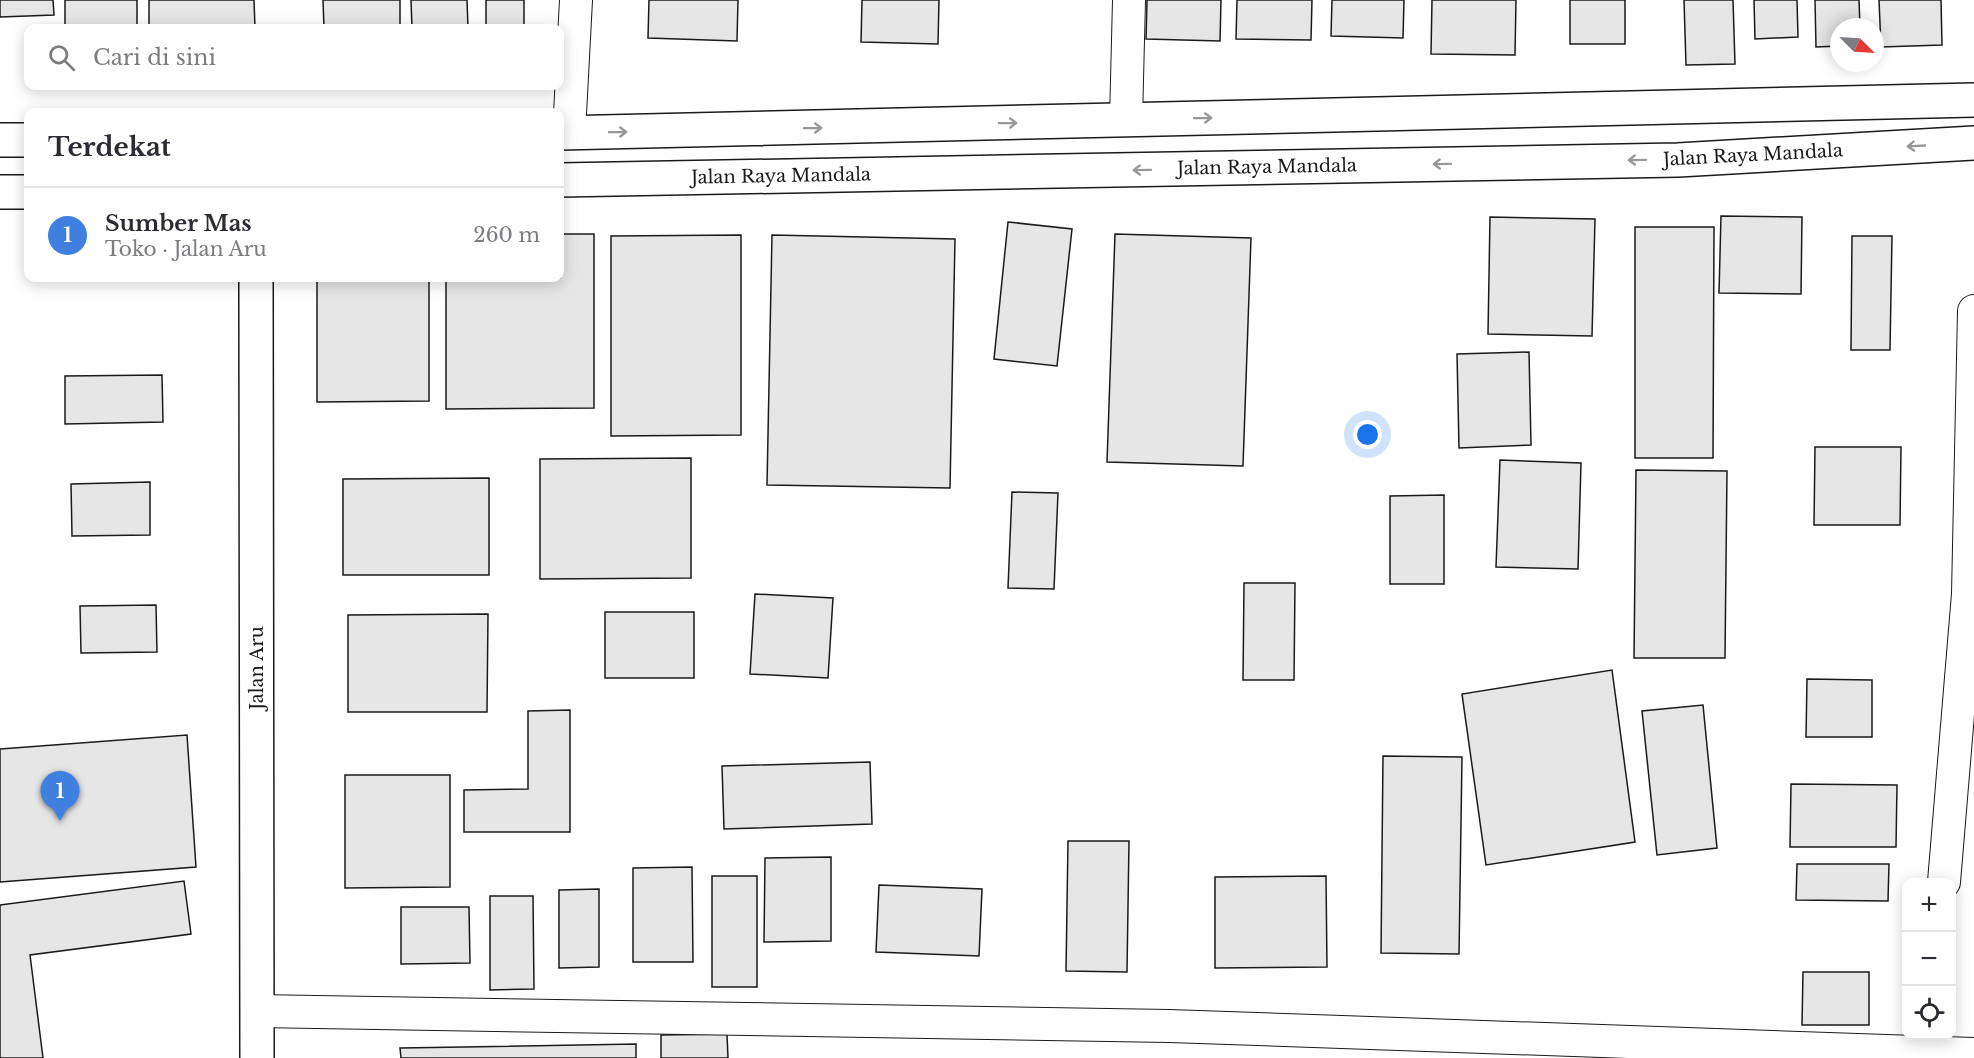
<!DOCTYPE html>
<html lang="id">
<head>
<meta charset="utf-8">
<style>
	:root { --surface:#fff; --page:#f2f2f3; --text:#2b2b33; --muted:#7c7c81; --line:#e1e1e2; --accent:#b45309 }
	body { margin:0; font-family:"Libre Baskerville",serif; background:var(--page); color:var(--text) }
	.controls { position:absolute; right:18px; bottom:18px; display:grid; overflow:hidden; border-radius:12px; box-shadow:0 3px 15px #0003 }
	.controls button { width:54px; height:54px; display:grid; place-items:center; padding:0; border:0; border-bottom:2px solid var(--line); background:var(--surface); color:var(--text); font:30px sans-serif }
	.compass { position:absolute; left:1830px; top:18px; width:54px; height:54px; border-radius:50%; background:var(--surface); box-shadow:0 3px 15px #0003; rotate:114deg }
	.you { position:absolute; left:1368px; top:435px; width:21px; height:21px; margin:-15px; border:4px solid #fff; border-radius:50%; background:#1a73e8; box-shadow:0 0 0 9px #1a73e833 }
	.badge { display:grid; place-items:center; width:39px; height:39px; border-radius:50%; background:var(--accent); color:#fff; font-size:20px; font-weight:700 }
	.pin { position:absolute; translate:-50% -50px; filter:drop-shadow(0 2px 3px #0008) }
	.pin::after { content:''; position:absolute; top:32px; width:21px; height:18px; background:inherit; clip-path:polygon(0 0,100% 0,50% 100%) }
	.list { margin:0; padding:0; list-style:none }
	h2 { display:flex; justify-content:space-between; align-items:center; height:78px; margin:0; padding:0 24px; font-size:26px }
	h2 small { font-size:20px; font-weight:400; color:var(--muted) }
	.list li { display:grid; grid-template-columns:39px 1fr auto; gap:18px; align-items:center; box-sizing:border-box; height:96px; padding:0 24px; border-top:2px solid var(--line) }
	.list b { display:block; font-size:22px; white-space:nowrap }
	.list p { margin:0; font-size:20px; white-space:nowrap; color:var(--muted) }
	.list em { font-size:20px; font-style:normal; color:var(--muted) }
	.icon { flex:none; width:33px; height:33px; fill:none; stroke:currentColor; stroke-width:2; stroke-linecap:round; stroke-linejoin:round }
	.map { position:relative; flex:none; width:1974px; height:1058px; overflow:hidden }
	.search { position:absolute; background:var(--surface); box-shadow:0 3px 15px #0003; left:24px; top:24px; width:540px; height:66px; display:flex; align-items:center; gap:15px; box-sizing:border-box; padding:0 21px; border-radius:12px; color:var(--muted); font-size:22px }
	.panel { position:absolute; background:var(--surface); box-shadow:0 3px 15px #0003; left:24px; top:108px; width:540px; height:174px; border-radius:12px }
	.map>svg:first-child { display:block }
	.building { fill:#e6e6e6; stroke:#1a1a1a; stroke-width:1.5 }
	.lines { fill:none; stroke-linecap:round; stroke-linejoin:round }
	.street-casing { stroke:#1a1a1a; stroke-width:34 }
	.secondary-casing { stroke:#1a1a1a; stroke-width:36 }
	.highway-casing { stroke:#1a1a1a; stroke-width:36 }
	.street { stroke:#fff; stroke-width:32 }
	.secondary { stroke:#fff; stroke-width:33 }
	.highway { stroke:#fff; stroke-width:33 }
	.oneway { stroke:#989898 }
	.labels { text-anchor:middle; stroke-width:4.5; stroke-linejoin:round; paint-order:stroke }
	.street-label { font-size:18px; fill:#1a1a1a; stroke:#fff }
</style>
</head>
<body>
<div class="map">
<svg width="1974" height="1058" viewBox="0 0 1974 1058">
	<rect width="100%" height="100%" fill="#fff"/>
	<!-- building -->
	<path class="building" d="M0,0H53L54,15L0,17Z
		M65,0H137V28H65Z
		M149,0H254L255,28H149Z
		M323,0H400V28H324Z
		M411,0H467L468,28H412Z
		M486,0H524V28H486Z
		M649,0H738L737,41L648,38Z
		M862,0H939L938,44L861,42Z
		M1147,0H1221L1220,41L1146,39Z
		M1237,0H1312L1311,40L1236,39Z
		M1332,0H1404L1403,38L1331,36Z
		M1432,0H1516L1515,55L1431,54Z
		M1570,0H1625V44H1570Z
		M1684,0H1733L1735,64L1686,65Z
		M1754,0H1797L1798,37L1755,39Z
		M1815,0H1859L1860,27H1839V46L1816,47Z
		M1879,0H1941L1942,45L1881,47Z
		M1721,216L1802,217L1801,294L1719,293Z
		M1490,217L1595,219L1592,336L1488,334Z
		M1008,222L1072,229L1057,366L994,359Z
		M1635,227H1714L1713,458H1635Z
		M560,234H594V408L446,409V278H560Z
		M1115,234L1251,238L1243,466L1107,462Z
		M741,235V435L611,436V236Z
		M772,235L955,239L950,488L767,485Z
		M1852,236H1892L1890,350H1851Z
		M317,278H429V401L317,402Z
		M1529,352L1531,445L1459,448L1457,354Z
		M162,375L163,422L65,424V376Z
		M1815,447H1901L1900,525H1814Z
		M691,458V578L540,579V459Z
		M1500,460L1581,463L1578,569L1496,567Z
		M1636,470L1727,471L1725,658H1634Z
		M489,478V575H343V479Z
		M150,482V535L72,536L71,484Z
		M1012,492L1058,493L1054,589L1008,588Z
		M1444,495V584H1390V496Z
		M1244,583H1295L1294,680H1243Z
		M755,594L833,598L828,678L750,674Z
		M156,605L157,652L81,653L80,606Z
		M605,612H694V678H605Z
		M488,614L487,712H348V615Z
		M1612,670L1635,842L1486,865L1462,694Z
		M1807,679L1872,680V737H1806Z
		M1703,705L1717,848L1657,855L1642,711Z
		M570,710V832H464V790L528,789V711Z
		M187,735L196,867L0,882V749Z
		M1383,756L1462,757L1459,954L1381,953Z
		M870,762L872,824L724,829L722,766Z
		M345,775H450V887L345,888Z
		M1791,784L1897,785L1896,847H1790Z
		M1068,841H1129L1127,972L1066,971Z
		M831,857V941L764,942L765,858Z
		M1797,864H1889L1888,901L1796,900Z
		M692,867L693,962H633V868Z
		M712,876H757V987H712Z
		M1326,876L1327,967L1215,968V877Z
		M184,881L191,934L30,955L43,1058H0V905Z
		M879,885L982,889L979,956L876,952Z
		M599,889V967L559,968V890Z
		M490,896H533L534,989L490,990Z
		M401,907H469L470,963L401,964Z
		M1803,972H1869V1025H1802Z
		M727,1034L728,1058H661V1035Z
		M636,1044V1058H401L400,1048Z"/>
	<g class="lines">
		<!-- street casing -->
		<g class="street-casing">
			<path id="street" d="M1126,120L1129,0
				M569,133L576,0
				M1944,882L1968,594L1974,311
				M257,1011L1169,1026L1974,1054"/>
		</g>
		<!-- secondary casing -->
		<g class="secondary-casing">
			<path id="secondary" d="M256,278L257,1058"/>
		</g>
		<!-- highway casing -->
		<g class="highway-casing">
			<path id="highway" d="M560,133L1974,100
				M0,140H28
				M560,180L1678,160L1974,143
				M0,192H28"/>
		</g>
		<!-- street -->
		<use href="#street" class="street"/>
		<!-- secondary -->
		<use href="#secondary" class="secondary"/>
		<!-- highway -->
		<use href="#highway" class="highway"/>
	</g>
	<!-- one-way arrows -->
	<defs><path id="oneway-shaft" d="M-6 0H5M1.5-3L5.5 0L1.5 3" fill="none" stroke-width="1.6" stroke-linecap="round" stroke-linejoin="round" transform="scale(1.5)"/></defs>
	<g class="oneway">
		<use href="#oneway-shaft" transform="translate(1203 118) rotate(-1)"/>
		<use href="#oneway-shaft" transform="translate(1008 123) rotate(-1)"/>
		<use href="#oneway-shaft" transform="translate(813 128) rotate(-1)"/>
		<use href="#oneway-shaft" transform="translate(618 132) rotate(-1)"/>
		<use href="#oneway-shaft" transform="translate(1916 146) rotate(177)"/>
		<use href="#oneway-shaft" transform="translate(1637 160) rotate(179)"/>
		<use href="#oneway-shaft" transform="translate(1442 164) rotate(179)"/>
		<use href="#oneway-shaft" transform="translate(1142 170) rotate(179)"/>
	</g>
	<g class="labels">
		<!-- street labels -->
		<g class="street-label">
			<text transform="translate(1753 155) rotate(-3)" y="6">Jalan Raya Mandala</text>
			<text transform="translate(1267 167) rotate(-1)" y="6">Jalan Raya Mandala</text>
			<text transform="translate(781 176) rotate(-1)" y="6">Jalan Raya Mandala</text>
			<text transform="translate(257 668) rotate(-90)" y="6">Jalan Aru</text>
		</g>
	</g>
</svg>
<div class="controls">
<button>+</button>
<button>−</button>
<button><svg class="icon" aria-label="locate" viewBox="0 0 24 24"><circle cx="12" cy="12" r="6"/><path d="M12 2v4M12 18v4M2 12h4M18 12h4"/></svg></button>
</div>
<svg class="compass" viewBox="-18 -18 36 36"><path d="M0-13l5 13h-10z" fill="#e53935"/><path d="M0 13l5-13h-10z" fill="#7c7c81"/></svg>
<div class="you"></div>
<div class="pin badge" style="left:60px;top:821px;background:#3f7fe0">1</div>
<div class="search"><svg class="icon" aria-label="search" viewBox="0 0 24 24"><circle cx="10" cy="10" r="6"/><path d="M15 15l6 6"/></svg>Cari di sini</div>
<section class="panel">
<h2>Terdekat<small></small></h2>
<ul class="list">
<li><span class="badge" style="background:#3f7fe0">1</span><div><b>Sumber Mas</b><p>Toko · Jalan Aru</p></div><em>260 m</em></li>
</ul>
</section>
</div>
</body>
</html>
